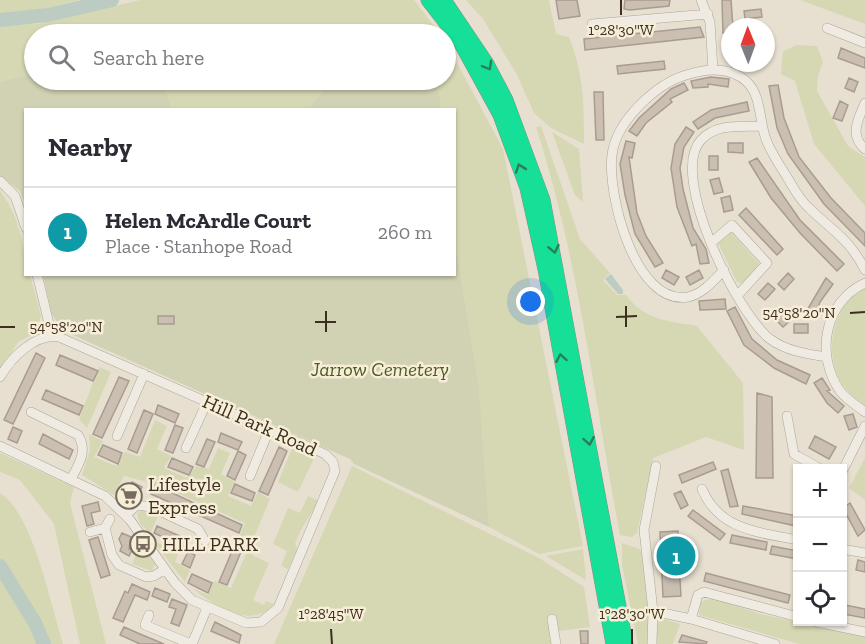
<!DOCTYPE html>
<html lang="en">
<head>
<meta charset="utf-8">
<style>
	:root { --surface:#fff; --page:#f7f7f7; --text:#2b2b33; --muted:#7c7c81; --line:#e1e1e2; --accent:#111827 }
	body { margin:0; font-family:"Zilla Slab",serif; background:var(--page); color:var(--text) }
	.controls { position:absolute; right:18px; bottom:18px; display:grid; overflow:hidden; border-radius:0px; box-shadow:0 2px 4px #0004 }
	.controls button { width:54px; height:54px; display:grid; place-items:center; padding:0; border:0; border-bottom:2px solid var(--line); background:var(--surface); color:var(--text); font:30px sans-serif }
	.compass { position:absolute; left:721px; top:18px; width:54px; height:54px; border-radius:50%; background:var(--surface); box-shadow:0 2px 4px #0004; rotate:359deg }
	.you { position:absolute; left:531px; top:302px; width:21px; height:21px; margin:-15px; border:4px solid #fff; border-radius:50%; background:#1a73e8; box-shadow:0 0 0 9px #1a73e833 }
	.badge { display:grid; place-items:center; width:39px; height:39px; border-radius:50%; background:var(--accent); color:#fff; font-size:20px; font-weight:700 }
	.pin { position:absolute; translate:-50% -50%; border:3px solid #fff; box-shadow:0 2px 6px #0006 }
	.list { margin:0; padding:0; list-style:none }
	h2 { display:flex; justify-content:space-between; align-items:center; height:78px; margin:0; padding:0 24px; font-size:26px }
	h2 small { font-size:20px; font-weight:400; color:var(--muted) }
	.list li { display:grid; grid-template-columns:39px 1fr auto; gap:18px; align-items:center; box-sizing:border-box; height:90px; padding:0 24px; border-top:2px solid var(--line) }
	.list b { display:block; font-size:22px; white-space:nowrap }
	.list p { margin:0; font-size:20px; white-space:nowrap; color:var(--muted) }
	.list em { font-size:20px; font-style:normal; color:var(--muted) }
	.icon { flex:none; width:33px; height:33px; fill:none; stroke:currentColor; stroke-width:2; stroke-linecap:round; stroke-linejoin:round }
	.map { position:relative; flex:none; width:865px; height:644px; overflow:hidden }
	.search { position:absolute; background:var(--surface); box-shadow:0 2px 4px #0004; left:24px; top:24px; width:432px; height:66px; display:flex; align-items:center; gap:15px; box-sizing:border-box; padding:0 21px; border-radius:33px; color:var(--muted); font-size:22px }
	.panel { position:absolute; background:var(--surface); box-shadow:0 2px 4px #0004; left:24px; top:108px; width:432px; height:168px; border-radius:0px }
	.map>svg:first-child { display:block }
	.green { fill:#d6d7b3 }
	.cemetery { fill:#d1d1b3 }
	.water { fill:#bcccc2 }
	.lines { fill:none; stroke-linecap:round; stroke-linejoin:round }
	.river { stroke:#bcccc2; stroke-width:14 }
	.building { fill:#cbbfb2; stroke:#a89c90; stroke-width:1.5 }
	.street-casing { stroke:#ada599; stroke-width:10 }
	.fast-casing { stroke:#928b80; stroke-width:15 }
	.street { stroke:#efebe3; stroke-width:9 }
	.fast { stroke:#16e098; stroke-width:14 }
	.oneway { stroke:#2b7e56 }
	.ticks { fill:none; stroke:#3d2e20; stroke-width:2 }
	.labels { text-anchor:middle; stroke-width:5; stroke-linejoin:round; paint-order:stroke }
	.park-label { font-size:20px; font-style:italic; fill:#4d5a26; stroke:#f7eed8 }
	.street-label { font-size:20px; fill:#3d2e20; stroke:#f7eed8 }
	.poi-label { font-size:20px; fill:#3d2e20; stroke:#f7eed8; text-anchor:start }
	.ticks-label { font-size:15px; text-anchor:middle; fill:#3d2e20; stroke:#f7eed8; stroke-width:5; stroke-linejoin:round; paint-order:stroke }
</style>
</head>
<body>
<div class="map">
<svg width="865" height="644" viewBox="0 0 865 644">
	<rect width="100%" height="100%" fill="#e7e0d1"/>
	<!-- green -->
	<path class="green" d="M0,0H79L28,13H0Z
		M140,0H414L440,34H34V73L0,82V25L38,24Z
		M466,0H549L556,34L569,37C584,75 584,104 584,144L551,128L534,113L516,73L483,19Z
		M800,0H865V24Z
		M446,42L503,149L583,546L539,554L489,527L479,387L455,242L454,110L440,109V97L433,80H446Z
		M797,45L817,46L823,62L818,76L817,91L848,146L865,157V206L814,144L795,81L781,74L783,51Z
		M156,80H324L321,93L309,110L172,109L167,94Z
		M541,126L580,239L610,273L603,280L617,295H626C644,320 668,321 697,326L743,383L744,450L706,437L653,458L637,533L632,537L620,535C594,398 579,261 536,127Z
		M552,132L579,149L583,202L575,195Z
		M0,191C18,214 25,245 26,274L30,275L41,316L35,333L18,342L0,372Z
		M731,232L760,265L744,284L737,282L718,243Z
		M865,288V405C855,399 844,389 839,378C824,350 834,301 865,288Z
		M99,367L111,372L87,428L79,419Z
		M155,420L167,426L157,449L171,456L164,468L187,478L196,466L209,469L218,448L230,453L221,474L235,482L228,496L251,506L258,492L270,499L255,535L259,537L252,555L269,563L253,600L264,605L266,601L274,604C251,631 214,605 192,588L208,595L214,581L231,588L252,541L240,535L245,523L159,485L124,476L114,495L82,475L90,450L89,434L103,441L94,457L116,466L125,452L140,457Z
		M294,444L316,454L298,492L278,482Z
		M0,453L74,487L70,503L106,644H80L54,524L20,480L0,472Z
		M865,458V500L849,488Z
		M352,466L539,558L584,587L590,627L551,632L552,644H274Z
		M0,493C33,513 51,606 63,644H0Z
		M308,496L319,501C310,516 301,527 295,544L297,549L288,569L281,566L287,551L273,544L288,508L300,513Z
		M144,508L159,514L150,534L140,523L137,514Z
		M153,541L179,552L175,562L190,570L185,582Z
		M622,543L640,549L642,555L650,616L648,644H638L622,565Z
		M140,544L155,564L152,571L132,564Z
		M583,549L586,580L546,556Z
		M712,598L760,614L865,636V644H799L699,615L700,602Z
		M663,619L680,624L673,644H656L658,623Z"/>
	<!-- cemetery -->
	<path class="cemetery" d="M34,73V80H156L167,94L172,109L26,110L25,204L20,191L0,175V82Z
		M324,80H433L440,97V109H309L321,93Z
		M455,242L479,387L489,527L354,464L350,459L62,330L52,314L43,275L454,274Z"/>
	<!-- water -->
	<path class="water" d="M611,274L623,290V294H618L605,279Z"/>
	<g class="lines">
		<!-- river -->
		<path class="river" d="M0,20L48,15L112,0
			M0,566L35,623L44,644"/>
	</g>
	<!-- building -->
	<path class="building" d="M556,0H577L580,16L559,19Z
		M625,0H670L669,6L630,10L624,9Z
		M722,0H731L733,27H730V32L723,33Z
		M761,9L762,17L745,19L744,11Z
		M700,27L704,37L585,50L584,39Z
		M841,48L865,58V68L838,58Z
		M664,61L665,69L618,74L617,66Z
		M711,77L729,79L728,87L708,84V87L693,88L691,81Z
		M849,78L858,82L854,92L845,88Z
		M684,83L688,90L670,99L672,102L646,123L637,136L629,131L639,118L671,89Z
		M778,85L784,118L799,157L831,198L865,233V246L824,204L788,154L777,128L769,86Z
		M594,92H603L604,140H596Z
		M840,101L848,105L842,121L833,118Z
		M747,102L749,111L715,118L698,129L693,122L711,110Z
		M686,127L694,132L684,147L680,168L683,189L693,228L706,249L709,263L700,264L696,244L692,246L677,207L671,168L675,144Z
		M626,141L635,143L632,158L629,157L637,213L646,236L663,263L655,267L635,234L625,195L620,164Z
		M728,143H743V153L728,152Z
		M709,156H718V170H709Z
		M757,158L800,220L844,264L837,271L800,233L771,198L749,162Z
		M719,178L723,192L714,194L710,180Z
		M730,196L733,210L724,212L721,198Z
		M746,208L783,249L777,255L739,215Z
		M666,270L679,277L674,285L662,278Z
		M699,270L703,278L690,285L686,277Z
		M788,273L794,279L784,290L778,284Z
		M826,278L833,284L820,302L815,316L806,312Z
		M768,283L775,289L765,300L758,294Z
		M725,299L726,309L700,310L699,301Z
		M735,307L752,339L777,360L810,375L806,384L774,368L744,345L727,311Z
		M779,310L790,321L783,327L773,317Z
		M158,316H174V324H158Z
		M794,324H808V333H794Z
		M36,353L45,358L13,424L4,420Z
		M60,355L98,371L93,381L56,365Z
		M119,377L129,381L102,438L93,434Z
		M822,378L830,390L827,391L844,406L838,413L827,403L814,383Z
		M46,390L83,406L79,415L42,399Z
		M757,393L772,397L773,478H756Z
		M158,405L179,414L175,423L155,414Z
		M144,410L153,414L137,453L128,449Z
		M853,414L857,427L849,430L844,416Z
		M175,425L183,428L173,453L165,450Z
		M13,427L22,431L17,443L8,439Z
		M221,433L242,442L238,450L218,442Z
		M43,434L73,450L69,459L39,444Z
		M815,436L836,447L829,459L809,448Z
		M207,439L215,442L204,467L196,464Z
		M103,445L122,453L118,464L98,455Z
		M279,447L287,451L268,495L259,491Z
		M238,451L246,455L235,480L227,476Z
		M172,458L193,467L189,475L168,467Z
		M713,462L716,469L682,483L679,475Z
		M728,469L738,506L730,507L721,471Z
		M132,482L142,487L136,498L130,502L124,499Z
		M235,484L255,493L252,501L231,493Z
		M155,485L242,525L239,533L151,494Z
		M681,491L688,505L681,509L674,494Z
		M98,502L100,511L91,513L94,524L87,526L82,506Z
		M850,503L865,530L858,536L843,508Z
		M743,506L798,516L796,526L742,514Z
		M693,510L725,534L720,540L688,516Z
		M157,526L189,540L185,547L154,533Z
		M678,531L679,548H691L692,564L679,565L681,596L663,597L660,532Z
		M122,533L131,537L129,549L132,550L129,556L120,551L122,546L119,539Z
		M732,535L767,542L766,550L730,543Z
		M98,537L110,575L101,578L89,540Z
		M238,537L246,540L227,585L219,582Z
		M772,546L798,551V559L770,554Z
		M188,552L195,555L190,568L182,564Z
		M858,560L865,562V572L856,570Z
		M706,573L790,595L788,603L704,581Z
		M192,574L212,583L208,593L188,583Z
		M132,584L150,592L147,600L135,595L123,622L113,618L125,591L128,593Z
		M155,588L170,594L167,602L152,596Z
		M172,599L187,605L179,626L171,623L176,609L169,607Z
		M845,605L865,609V618L843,614Z
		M215,622L241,635L239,643L211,631Z
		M124,627L140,634L164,644H140L120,635Z
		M580,631H588V644H581Z
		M682,635L707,642L706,644L679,642Z"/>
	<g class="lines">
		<!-- street casing -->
		<g class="street-casing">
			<path id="street" d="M701,0L710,22L713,70
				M592,24L708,14
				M827,28L865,43
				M865,103C858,119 849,136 865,149
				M761,126C740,127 717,123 701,140C668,175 738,315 770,339C786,351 807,354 827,357
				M0,181L15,196L26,228
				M712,242L732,225L767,263L739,294
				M724,270C714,280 703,294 688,297C635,306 607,194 612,155C616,121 656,84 686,75C705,69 730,66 747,82C762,96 759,124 767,142C772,154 780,166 787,177C793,187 799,199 808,207C832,231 849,238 865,270
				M37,274L52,336
				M865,283C824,302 815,355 840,391C846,399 857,406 865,412
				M0,377C11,358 35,333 59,337L325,454L333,462L335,471L278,608L261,622L246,623L192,600L175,583L130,520L105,496L0,446
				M31,412L78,435C88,451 79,464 71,479
				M787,416L794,454L819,468
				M117,436L144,374
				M186,448L207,402
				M842,472L865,426
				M250,476L269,430
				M702,489C719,530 758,532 798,540
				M126,515L137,505L151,507L198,529L205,541
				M105,528L112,555L119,565L146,577L154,576L165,569
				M90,532L105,528L110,519
				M842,549L865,553
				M653,611L691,619L775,644
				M149,615L145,625L191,644
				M552,619L556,644
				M691,619L698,595L704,592L798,617
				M817,622L865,632
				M192,644L207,608
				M652,644L653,611L644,530L656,466"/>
		</g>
		<!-- fast casing -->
		<g class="fast-casing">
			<path id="fast" d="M428,0L459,40L500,115L527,188L545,269L613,644
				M444,0L487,64L506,100L543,200L626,644"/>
		</g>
		<!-- street -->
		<use href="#street" class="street"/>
		<!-- fast -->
		<use href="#fast" class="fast"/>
	</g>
	<!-- one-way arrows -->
	<defs><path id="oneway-chevron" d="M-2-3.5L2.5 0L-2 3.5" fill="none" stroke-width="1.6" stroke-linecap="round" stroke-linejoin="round" transform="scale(1.5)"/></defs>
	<g class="oneway">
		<use href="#oneway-chevron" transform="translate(488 66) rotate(60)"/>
		<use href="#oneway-chevron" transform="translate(520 168) rotate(-109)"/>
		<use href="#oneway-chevron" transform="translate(554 249) rotate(78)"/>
		<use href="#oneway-chevron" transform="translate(561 358) rotate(-100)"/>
		<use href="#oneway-chevron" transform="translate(589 441) rotate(80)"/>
	</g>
	<!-- ticks -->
	<path class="ticks" d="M621,0V15M626,306V327M326,311V332M850,313L865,312M616,317L637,316M315,322H336M0,327H15M331,629L332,644M632,629V644"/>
	<!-- icons -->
	<defs>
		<g id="supermarket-ring" transform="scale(1.35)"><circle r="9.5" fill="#f7eed8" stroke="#786c5e" stroke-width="1.5"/><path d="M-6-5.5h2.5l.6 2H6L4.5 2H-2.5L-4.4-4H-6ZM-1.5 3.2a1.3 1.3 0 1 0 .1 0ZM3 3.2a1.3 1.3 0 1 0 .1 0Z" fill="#786c5e"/></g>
		<g id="bus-ring" transform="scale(1.35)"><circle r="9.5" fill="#f7eed8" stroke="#786c5e" stroke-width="1.5"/><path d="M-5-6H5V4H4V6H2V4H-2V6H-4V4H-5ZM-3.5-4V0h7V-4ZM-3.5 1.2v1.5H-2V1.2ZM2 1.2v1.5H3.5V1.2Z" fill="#786c5e"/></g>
	</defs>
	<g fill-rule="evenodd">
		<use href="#supermarket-ring" x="129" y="496"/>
		<use href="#bus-ring" x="143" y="544"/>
	</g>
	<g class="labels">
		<!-- park labels -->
		<g class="park-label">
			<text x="380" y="376">Jarrow Cemetery</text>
		</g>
		<!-- street labels -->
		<g class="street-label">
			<text transform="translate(260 425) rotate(24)" y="7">Hill Park Road</text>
		</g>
		<!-- poi labels -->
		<g class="poi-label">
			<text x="148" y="491">Lifestyle<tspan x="148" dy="23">Express</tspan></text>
			<text x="162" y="551">HILL PARK</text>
		</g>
	</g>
	<g class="ticks-label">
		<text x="621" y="35">1°28'30"W</text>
		<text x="799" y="318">54°58'20"N</text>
		<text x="66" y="332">54°58'20"N</text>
		<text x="331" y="619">1°28'45"W</text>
		<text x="632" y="619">1°28'30"W</text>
	</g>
</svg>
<div class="controls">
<button>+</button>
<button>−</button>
<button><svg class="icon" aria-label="locate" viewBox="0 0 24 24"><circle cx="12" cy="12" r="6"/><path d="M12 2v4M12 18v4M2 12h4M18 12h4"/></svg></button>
</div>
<svg class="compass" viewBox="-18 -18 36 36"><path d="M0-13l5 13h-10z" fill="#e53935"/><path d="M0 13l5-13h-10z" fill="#7c7c81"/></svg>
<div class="you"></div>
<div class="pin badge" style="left:676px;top:556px;background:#0f9aa8">1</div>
<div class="search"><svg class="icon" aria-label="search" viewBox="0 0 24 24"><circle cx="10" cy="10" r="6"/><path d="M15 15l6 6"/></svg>Search here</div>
<section class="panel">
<h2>Nearby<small></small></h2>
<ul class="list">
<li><span class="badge" style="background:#0f9aa8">1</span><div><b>Helen McArdle Court</b><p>Place · Stanhope Road</p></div><em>260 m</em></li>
</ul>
</section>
</div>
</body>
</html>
